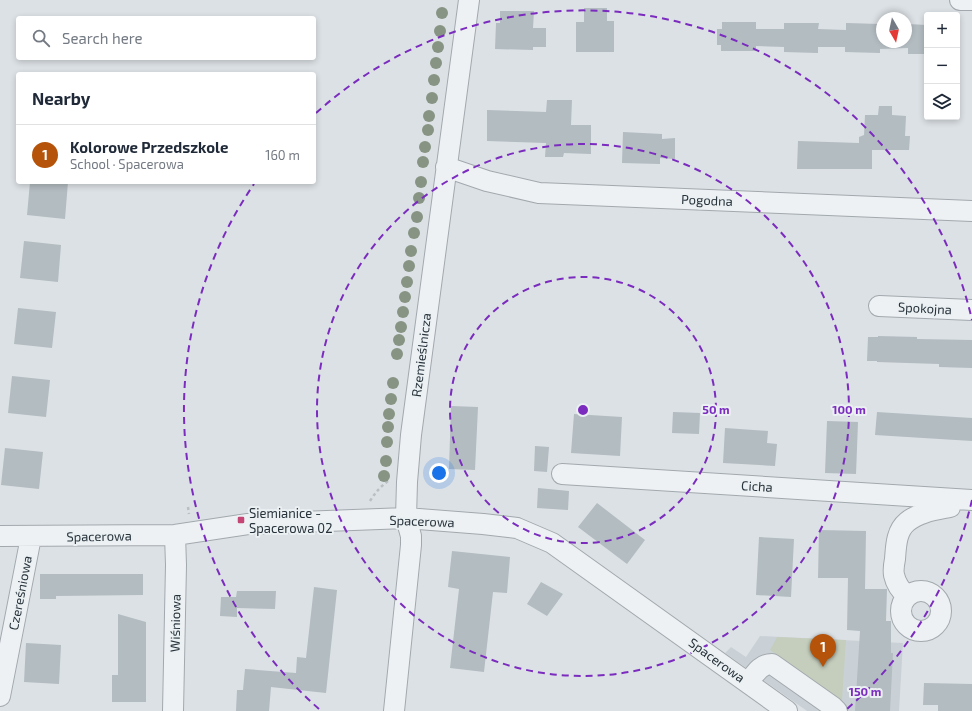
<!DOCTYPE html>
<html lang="en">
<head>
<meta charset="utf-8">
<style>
	:root { --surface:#fff; --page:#f2f2f3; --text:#1f2937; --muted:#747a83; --line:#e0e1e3; --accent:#b45309 }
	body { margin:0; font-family:"Exo 2",sans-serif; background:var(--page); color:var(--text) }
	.controls { position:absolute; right:12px; top:12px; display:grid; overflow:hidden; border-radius:4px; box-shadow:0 2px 6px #0003 }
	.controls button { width:36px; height:36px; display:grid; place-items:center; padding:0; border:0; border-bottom:1px solid var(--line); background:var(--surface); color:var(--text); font:20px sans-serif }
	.compass { position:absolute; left:876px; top:12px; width:36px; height:36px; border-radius:50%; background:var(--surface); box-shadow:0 2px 6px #0003; rotate:171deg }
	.you { position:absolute; left:439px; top:473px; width:14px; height:14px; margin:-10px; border:3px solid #fff; border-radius:50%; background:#1a73e8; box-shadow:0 0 0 6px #1a73e833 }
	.badge { display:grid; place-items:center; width:26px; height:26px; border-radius:50%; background:var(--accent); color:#fff; font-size:13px; font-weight:700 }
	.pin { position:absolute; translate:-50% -33px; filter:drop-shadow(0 1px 2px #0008) }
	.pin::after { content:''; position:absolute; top:21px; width:14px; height:12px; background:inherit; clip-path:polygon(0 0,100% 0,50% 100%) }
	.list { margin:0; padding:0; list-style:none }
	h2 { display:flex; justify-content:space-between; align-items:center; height:52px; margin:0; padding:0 16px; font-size:17px }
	h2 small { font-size:13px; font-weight:400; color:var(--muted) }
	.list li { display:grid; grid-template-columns:26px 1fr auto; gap:12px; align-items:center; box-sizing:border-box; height:60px; padding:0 16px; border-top:1px solid var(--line) }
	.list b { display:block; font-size:15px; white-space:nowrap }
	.list p { margin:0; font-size:13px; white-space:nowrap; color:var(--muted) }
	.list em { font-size:13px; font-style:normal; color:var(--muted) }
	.icon { flex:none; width:22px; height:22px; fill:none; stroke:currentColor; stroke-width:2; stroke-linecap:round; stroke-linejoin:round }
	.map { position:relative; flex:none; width:972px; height:711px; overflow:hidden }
	.search { position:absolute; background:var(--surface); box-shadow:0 2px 6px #0003; left:16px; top:16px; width:300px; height:44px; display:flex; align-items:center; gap:10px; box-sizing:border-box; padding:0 14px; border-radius:4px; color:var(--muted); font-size:15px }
	.panel { position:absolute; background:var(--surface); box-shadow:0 2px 6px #0003; left:16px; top:72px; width:300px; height:112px; border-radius:4px }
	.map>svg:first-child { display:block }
	.built { fill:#cad1d6 }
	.green { fill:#c5cebd }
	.building { fill:#b3bcc1 }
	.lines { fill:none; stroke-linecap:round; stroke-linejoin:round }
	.minor-casing { stroke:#a2a9ae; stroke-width:22 }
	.path { stroke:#babfc4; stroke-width:2.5; stroke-dasharray:3 3; stroke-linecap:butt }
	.minor { stroke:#eef1f4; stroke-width:20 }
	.tree { fill:#879484 }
	.ring { fill:none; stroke:#7b2cbf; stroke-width:2; stroke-dasharray:7 5 }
	.poi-dot { fill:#c54674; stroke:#ebf0f3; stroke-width:1.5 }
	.labels { text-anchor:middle; stroke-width:4; stroke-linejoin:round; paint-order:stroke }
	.street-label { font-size:13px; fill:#27323a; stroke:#ebf0f3 }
	.poi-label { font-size:13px; fill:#27323a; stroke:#ebf0f3; text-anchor:start }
	.centre { fill:#7b2cbf; stroke:#ebf0f3; stroke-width:2 }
	.ring-label { font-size:12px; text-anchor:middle; font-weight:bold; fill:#7b2cbf; stroke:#ebf0f3; stroke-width:4; stroke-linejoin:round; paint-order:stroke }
</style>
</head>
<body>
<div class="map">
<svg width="972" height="711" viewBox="0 0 972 711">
	<rect width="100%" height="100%" fill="#dce1e5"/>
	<!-- built -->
	<path class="built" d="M760,636L903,643L899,711H807L725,653L731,647L746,657Z"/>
	<!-- green -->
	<path class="green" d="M777,637L846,640L842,701L770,650Z"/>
	<!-- building -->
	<path class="building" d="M584,8H607V21H614V52H576V22H584Z
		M500,11H534L533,28H546V47H533V50L495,49L496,23H500Z
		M722,22H756V29H784V23H819L818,29L846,30V23L880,24V31H882V42H906V31H908V24L927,25V54H908V48L880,49V53L845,52V47H818V53L784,52V47L756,46V51H721V45H717V29H722Z
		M547,100H572L571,125H591V154L564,153L563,157H545L546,143L487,141V110L546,112Z
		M879,106H892V115L906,116L905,136H910L909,150H872V169H797L798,141L859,143V137L864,135L865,115H878Z
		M623,132L662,134V139L675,138V159L660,158V164L622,163Z
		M30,182H68L65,219L27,215Z
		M24,241L61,245L58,282L20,278Z
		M18,308L56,312L52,348L14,344Z
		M878,336L917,337V339L972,340V368L939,367V364L877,362V361H867L868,337H878Z
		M12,376L50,380L46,417L8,413Z
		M451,406L478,407L475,470L449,469Z
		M673,412L700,413L699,434L672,433Z
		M877,412L972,418V441L875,435Z
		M574,414L622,417L620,456L571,453Z
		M827,421L858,422L856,474L825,473Z
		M725,428L768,431L767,443L777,444L775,466L723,463Z
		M535,446L549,447L547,472L534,471Z
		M5,448L43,452L39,489L1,485Z
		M538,488L569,491L568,510L537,508Z
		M597,503L645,540L627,564L578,527Z
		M819,530L866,531L865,589H887L886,621H891V653H893L890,711H855L860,631L847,630L848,578H818Z
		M759,537L794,539L791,597L756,595Z
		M452,551L510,557L507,593L493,592L484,672L450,668L459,589L448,587Z
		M40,574H143V595L56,596V599H40Z
		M541,582L563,594L547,616L527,604Z
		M314,587L337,590L326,693L271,687L269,711H236L237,690H243L245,669L296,673L297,657L306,658Z
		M237,591H276L275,609L237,608V617L220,616L221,597H236Z
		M118,614L146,622V702H112V675H118Z
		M26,643L61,645L59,684L24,682Z
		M924,683L972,684V711H938V705H923Z"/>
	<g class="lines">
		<!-- minor casing -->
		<g class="minor-casing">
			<path id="minor" d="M960,0H972
				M446,167L487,181L539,193L972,211
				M879,306L972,310
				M562,474L972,500
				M0,536L175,535L248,524L406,518L483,524L517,528L552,543L787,711
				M901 611a20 20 0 1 1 40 0a20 20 0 1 1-40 0Z
				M907,596C900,590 896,584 894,575C893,570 894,564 895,559C896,547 896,531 907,522C919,512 935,510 950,507L951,500
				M748,683C755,674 760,664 772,664L833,707L837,711
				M0,696L31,537
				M173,711L176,565L175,535
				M394,711L411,545V536L406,518L407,482L411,435L469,0"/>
		</g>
		<!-- path -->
		<path class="path" d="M370,501C375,493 380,487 388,481
			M188,507L189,514"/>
		<!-- minor -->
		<use href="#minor" class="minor"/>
	</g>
	<!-- trees -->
	<g class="tree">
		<circle cx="442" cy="13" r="6"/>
		<circle cx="440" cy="31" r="6"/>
		<circle cx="438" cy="47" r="6"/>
		<circle cx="436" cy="63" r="6"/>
		<circle cx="434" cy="80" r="6"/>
		<circle cx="432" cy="98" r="6"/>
		<circle cx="429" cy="116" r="6"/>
		<circle cx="428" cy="130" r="6"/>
		<circle cx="425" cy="147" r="6"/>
		<circle cx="423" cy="162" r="6"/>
		<circle cx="421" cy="182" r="6"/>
		<circle cx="419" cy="198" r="6"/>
		<circle cx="417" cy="217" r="6"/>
		<circle cx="414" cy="233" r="6"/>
		<circle cx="411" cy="251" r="6"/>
		<circle cx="409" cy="266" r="6"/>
		<circle cx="407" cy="282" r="6"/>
		<circle cx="405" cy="297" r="6"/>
		<circle cx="403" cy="312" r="6"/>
		<circle cx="401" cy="327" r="6"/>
		<circle cx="399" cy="340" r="6"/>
		<circle cx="397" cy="354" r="6"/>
		<circle cx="393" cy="383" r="6"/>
		<circle cx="391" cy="399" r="6"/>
		<circle cx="389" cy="414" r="6"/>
		<circle cx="388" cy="427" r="6"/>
		<circle cx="387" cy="442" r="6"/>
		<circle cx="386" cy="461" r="6"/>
		<circle cx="384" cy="476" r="6"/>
	</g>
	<!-- distance rings -->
	<g class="ring">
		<circle cx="583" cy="410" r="133"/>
		<circle cx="583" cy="410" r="266"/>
		<path d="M972 500A399 399 0 0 1 847 709M319 709A399 399 0 0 1 254 184M316 113A399 399 0 0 1 972 320"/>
	</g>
	<!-- markers -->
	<rect class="poi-dot" x="237" y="516" width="8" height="8" rx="2"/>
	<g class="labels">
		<!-- street labels -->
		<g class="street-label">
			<text transform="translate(707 200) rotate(2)" y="5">Pogodna</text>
			<text transform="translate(925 308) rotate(3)" y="5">Spokojna</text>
			<text transform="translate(421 355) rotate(-83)" y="5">Rzemieślnicza</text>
			<text transform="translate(757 486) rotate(4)" y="5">Cicha</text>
			<text transform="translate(422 521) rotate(2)" y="5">Spacerowa</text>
			<text transform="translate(99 536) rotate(-1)" y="5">Spacerowa</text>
			<text transform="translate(20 593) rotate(-79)" y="5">Czereśniowa</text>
			<text transform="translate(175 623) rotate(-89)" y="5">Wiśniowa</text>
			<text transform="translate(717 660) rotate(36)" y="5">Spacerowa</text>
		</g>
		<!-- poi labels -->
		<g class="poi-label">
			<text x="249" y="518">Siemianice -<tspan x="249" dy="15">Spacerowa 02</tspan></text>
		</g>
	</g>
	<circle cx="583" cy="410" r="6" class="centre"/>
	<g class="ring-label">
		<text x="716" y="414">50 m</text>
		<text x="849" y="414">100 m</text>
		<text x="865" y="696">150 m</text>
	</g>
</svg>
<div class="controls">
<button>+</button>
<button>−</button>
<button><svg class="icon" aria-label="layers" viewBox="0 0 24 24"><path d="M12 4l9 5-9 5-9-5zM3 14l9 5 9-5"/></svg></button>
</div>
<svg class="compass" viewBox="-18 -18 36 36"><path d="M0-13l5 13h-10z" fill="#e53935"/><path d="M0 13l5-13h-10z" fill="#747a83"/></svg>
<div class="you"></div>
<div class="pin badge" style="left:823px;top:667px">1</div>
<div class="search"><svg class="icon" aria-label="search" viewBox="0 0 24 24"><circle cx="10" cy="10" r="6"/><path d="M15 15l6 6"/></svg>Search here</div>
<section class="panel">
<h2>Nearby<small></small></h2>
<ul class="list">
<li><span class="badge">1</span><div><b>Kolorowe Przedszkole</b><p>School · Spacerowa</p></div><em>160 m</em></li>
</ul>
</section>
</div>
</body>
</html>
